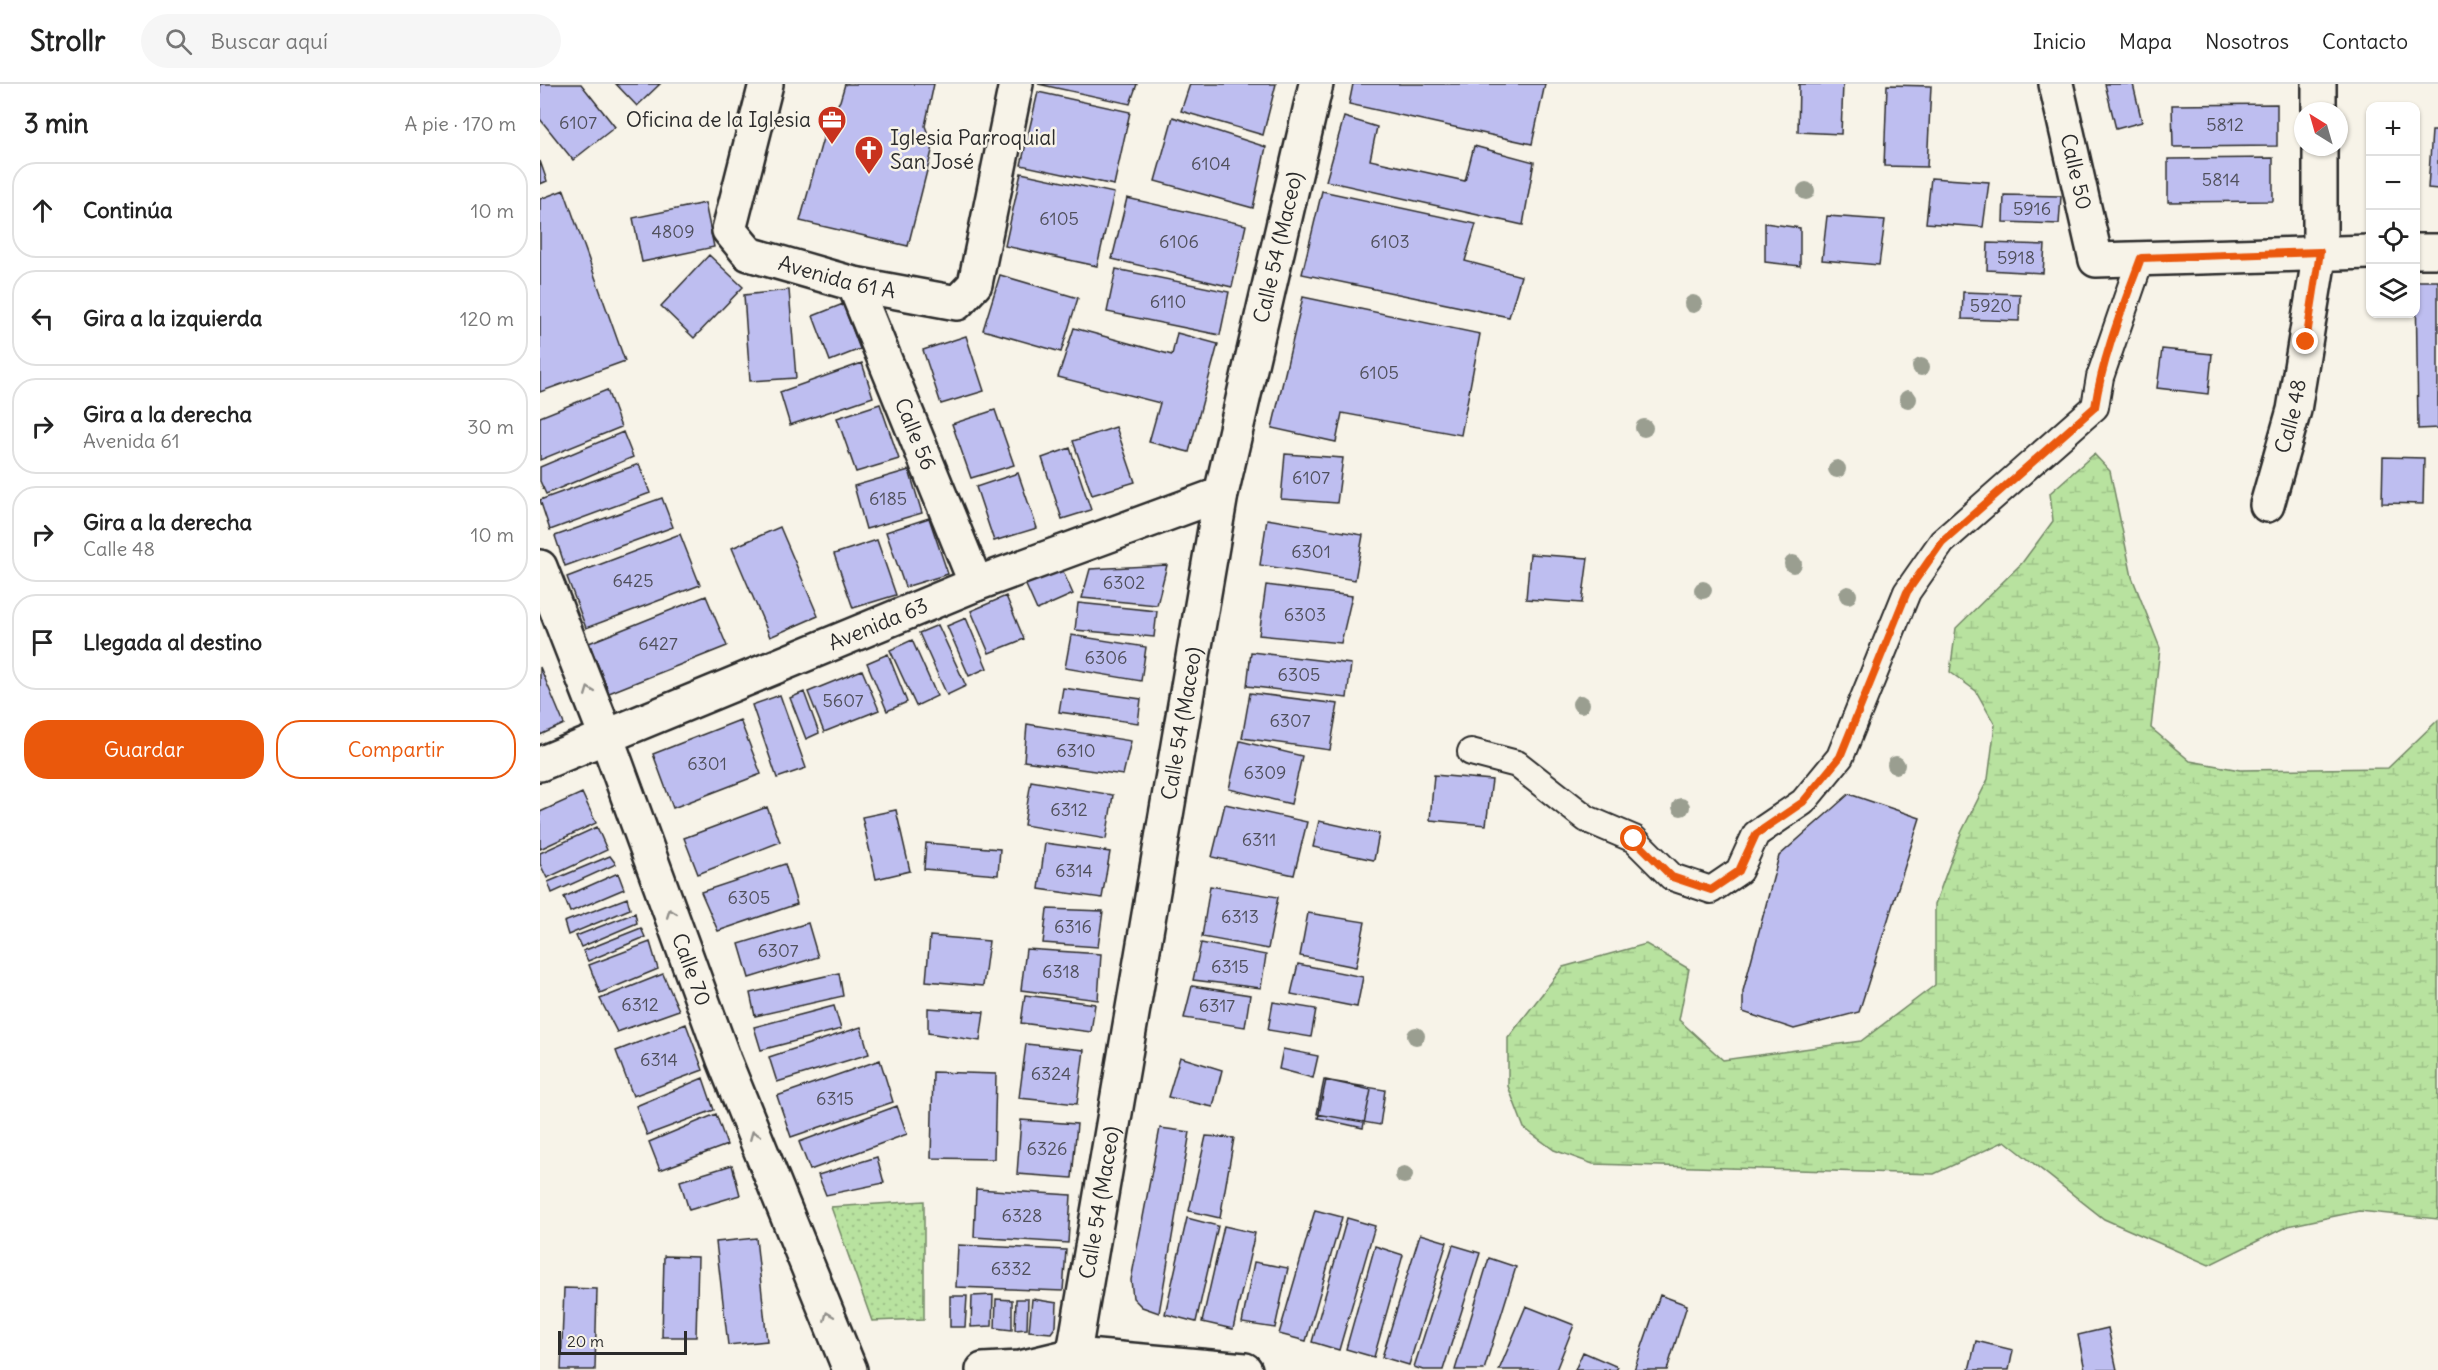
<!DOCTYPE html>
<html lang="es">
<head>
<meta charset="utf-8">
<style>
	:root { --surface:#fff; --page:#f6f6f6; --text:#222; --muted:#767676; --line:#e0e0e0; --accent:#ea580c }
	body { margin:0; font-family:Delius,sans-serif; background:var(--page); color:var(--text) }
	.controls { position:absolute; right:18px; top:18px; display:grid; overflow:hidden; border-radius:12px; box-shadow:0 2px 4px #0004 }
	.controls button { width:54px; height:54px; display:grid; place-items:center; padding:0; border:0; border-bottom:2px solid var(--line); background:var(--surface); color:var(--text); font:30px sans-serif }
	.compass { position:absolute; left:1754px; top:18px; width:54px; height:54px; border-radius:50%; background:var(--surface); box-shadow:0 2px 4px #0004; rotate:323deg }
	.scale { position:absolute; left:18px; bottom:15px; width:129px; box-sizing:border-box; padding-left:6px; border:3px solid #2b2b2b; border-top:0; font-size:16px; line-height:21px; white-space:nowrap; color:#2b2b2b; -webkit-text-stroke:4px #f7f3e8; paint-order:stroke }
	.stop { position:absolute; width:18px; height:18px; margin:-14px; border:4px solid #ea580c; border-radius:50%; background:#fff }
	.stop.end { background:#ea580c; border-color:#fff; box-shadow:0 2px 6px #0008 }
	.list { margin:0; padding:0; list-style:none }
	h2 { display:flex; justify-content:space-between; align-items:center; height:78px; margin:0; padding:0 24px; font-size:26px }
	h2 small { font-size:20px; font-weight:400; color:var(--muted) }
	.list li { display:grid; grid-template-columns:39px 1fr auto; gap:18px; align-items:center; box-sizing:border-box; height:96px; margin:0 12px 12px; padding:0 12px; border:2px solid var(--line); border-radius:24px }
	.list b { display:block; font-size:22px; white-space:nowrap }
	.list p { margin:0; font-size:20px; white-space:nowrap; color:var(--muted) }
	.list em { font-size:20px; font-style:normal; color:var(--muted) }
	.actions { display:flex; gap:12px; padding:18px 24px }
	.actions a { flex:1; padding:14px 0; border:2px solid var(--accent); border-radius:24px; text-align:center; font-size:21px; color:var(--accent) }
	.actions .main { background:var(--accent); color:#fff }
	.icon { flex:none; width:33px; height:33px; fill:none; stroke:currentColor; stroke-width:2; stroke-linecap:round; stroke-linejoin:round }
	.map { position:relative; flex:none; width:1898px; height:1286px; overflow:hidden }
	header { display:flex; align-items:center; gap:36px; box-sizing:border-box; height:84px; padding:0 30px; background:var(--surface); border-bottom:2px solid var(--line) }
	header strong { font-size:28px }
	nav { display:flex; gap:33px; margin-inline-start:auto; font-size:21px }
	.search { width:420px; height:54px; background:var(--page); display:flex; align-items:center; gap:15px; box-sizing:border-box; padding:0 21px; border-radius:33px; color:var(--muted); font-size:22px }
	main { display:flex }
	aside { flex:1; background:var(--surface) }
	.map>svg:first-child { display:block }
	.grass { fill:url(#grass-dots); stroke:#728665; stroke-width:1.5 }
	.wetland { fill:url(#wetland-marsh); stroke:#728665; stroke-width:1.5 }
	.building { fill:#bebef0; stroke:#2b2b2b; stroke-width:1.5 }
	.lines { fill:none; stroke-linecap:round; stroke-linejoin:round }
	.service-casing { stroke:#2b2b2b; stroke-width:30 }
	.minor-casing { stroke:#2b2b2b; stroke-width:38 }
	.tertiary-casing { stroke:#2b2b2b; stroke-width:38 }
	.secondary-casing { stroke:#2b2b2b; stroke-width:38 }
	.service { stroke:#f7f3e8; stroke-width:26 }
	.minor { stroke:#f7f3e8; stroke-width:33 }
	.tertiary { stroke:#f7f3e8; stroke-width:33 }
	.secondary { stroke:#f7f3e8; stroke-width:33 }
	.tree { fill:#9a9e90 }
	.oneway { stroke:#918f8a }
	.route { stroke:#ea580c; stroke-width:8 }
	.labels { text-anchor:middle; stroke-width:5; stroke-linejoin:round; paint-order:stroke }
	.number-label { font-size:18px; fill:#50505c }
	.poi-label { font-size:21px; fill:#2b2b2b; stroke:#f7f3e8; text-anchor:end }
	.street-label { font-size:21px; fill:#2b2b2b; stroke:#f7f3e8 }
</style>
</head>
<body>
<header>
<strong>Strollr</strong>
<div class="search"><svg class="icon" aria-label="search" viewBox="0 0 24 24"><circle cx="10" cy="10" r="6"/><path d="M15 15l6 6"/></svg>Buscar aquí</div>
<nav><a>Inicio</a><a>Mapa</a><a>Nosotros</a><a>Contacto</a></nav>
</header>
<main>
<aside>
<h2>3 min<small>A pie · 170 m</small></h2>
<ul class="list">
<li><svg class="icon" aria-label="ahead" viewBox="0 0 24 24"><path d="M12 20V5M6 11l6-6 6 6"/></svg><div><b>Continúa</b></div><em>10 m</em></li>
<li><svg class="icon" aria-label="left" viewBox="0 0 24 24"><path d="M17 20v-9H6M10 6l-5 5 5 5"/></svg><div><b>Gira a la izquierda</b></div><em>120 m</em></li>
<li><svg class="icon" aria-label="right" viewBox="0 0 24 24"><path d="M7 20v-9h11M14 6l5 5-5 5"/></svg><div><b>Gira a la derecha</b><p>Avenida 61</p></div><em>30 m</em></li>
<li><svg class="icon" aria-label="right" viewBox="0 0 24 24"><path d="M7 20v-9h11M14 6l5 5-5 5"/></svg><div><b>Gira a la derecha</b><p>Calle 48</p></div><em>10 m</em></li>
<li><svg class="icon" aria-label="arrive" viewBox="0 0 24 24"><path d="M6 21V4h12l-3 4 3 4H6"/></svg><div><b>Llegada al destino</b></div></li>
</ul>
<div class="actions"><a class="main">Guardar</a><a>Compartir</a></div>
</aside>
<div class="map">
<svg width="1898" height="1286" viewBox="0 0 1898 1286">
	<defs>
		<pattern id="grass-dots" width="8" height="8" patternUnits="userSpaceOnUse" patternTransform="scale(1.5)"><rect width="8" height="8" fill="#b8e29f"/><path d="M2 2h.1M6 6h.1" fill="none" stroke="#9ec289" stroke-width="1.8" stroke-linecap="round"/></pattern>
		<pattern id="wetland-marsh" width="20" height="14" patternUnits="userSpaceOnUse" patternTransform="scale(1.5)"><rect width="20" height="14" fill="#b8e29f"/><path d="M1 5h8M5 5V1M11 12h8M15 12V8" fill="none" stroke="#9ec289"/></pattern>
	</defs>
	<rect width="100%" height="100%" fill="#f7f3e8"/>
	<filter id="ink" filterUnits="userSpaceOnUse"><feTurbulence type="fractalNoise" baseFrequency=".0167" numOctaves="2"/><feDisplacementMap in="SourceGraphic" scale="12" xChannelSelector="R" yChannelSelector="G"/><feConvolveMatrix kernelMatrix="1 2 1 2 8 2 1 2 1" color-interpolation-filters="sRGB"/></filter>
	<g filter="url(#ink)">
		<!-- grass -->
		<path class="grass" d="M384,1117V1235L332,1237L291,1123Z"/>
		<!-- wetland -->
		<path class="wetland" d="M1554,370L1570,387L1592,493L1620,564L1611,644L1650,677L1700,686L1848,684L1898,636V1135L1819,1127L1748,1142L1669,1181L1564,1135L1465,1057L1394,1090L1053,1080L1014,1066L984,1044L968,1002V954L1023,883L1106,860L1149,885L1139,936L1183,976L1321,957L1395,901V820L1421,749L1448,695L1455,641L1436,607L1410,588L1416,544L1482,479L1513,437L1510,409Z"/>
		<!-- building -->
		<path class="building" d="M0,0H41L75,43L33,76L0,35Z
			M76,0H120L97,22Z
			M305,0H394L385,42L393,63L368,162L260,137L288,36L300,17Z
			M498,0H597L590,20Z
			M650,0H736L723,51L641,27Z
			M813,0H1005L992,60L809,20Z
			M1259,0H1303L1301,50L1258,48Z
			M1565,0H1593L1602,38L1576,45Z
			M1347,1L1391,2L1387,83L1344,82Z
			M498,8L590,28L574,101L481,81Z
			M1737,20V62L1633,63L1632,21Z
			M633,33L726,63L713,124L615,97Z
			M804,33L837,43L830,76L925,97L934,62L994,78L983,141L786,97Z
			M1892,47H1898V105L1888,104Z
			M1733,74V117L1628,118V75Z
			M0,77L7,97L0,100Z
			M481,89L574,109L557,182L465,162Z
			M1391,94L1449,98L1443,143L1386,139Z
			M24,106L85,277L0,308V115Z
			M782,107L936,140L925,177L981,192L969,233L762,190Z
			M1464,111L1521,112L1519,140L1463,138Z
			M587,114L706,141L692,203L572,175Z
			M165,119L174,163L102,178L93,134Z
			M1287,132L1345,136L1339,181L1282,176Z
			M1225,139L1260,144V182L1225,178Z
			M1448,159L1505,161L1503,189L1447,186Z
			M169,171L203,203L154,254L121,222Z
			M576,185L689,208L680,251L567,228Z
			M460,191L538,214L521,268L443,246Z
			M1876,197H1898V344L1878,345Z
			M249,206L256,294L210,297L204,211Z
			M1423,208L1480,210L1479,237L1422,235Z
			M763,213L940,250L921,351L802,329L796,358L732,344Z
			M303,220L320,265L290,277L273,232Z
			M534,244L632,271L637,249L678,260L649,368L609,358L620,319L518,293Z
			M426,252L444,307L401,320L383,266Z
			M1622,265L1672,270L1668,310L1617,304Z
			M322,279L333,313L250,341L240,308Z
			M67,306L81,343L0,376V333Z
			M340,320L359,375L316,388L297,334Z
			M455,326L474,381L431,394L412,340Z
			M576,343L595,398L552,411L533,357Z
			M83,348L93,373L6,410L0,397V383Z
			M530,364L551,426L522,435L502,374Z
			M745,370L803,374L797,419L741,415Z
			M1843,373L1884,374L1883,420L1842,419Z
			M99,380L110,409L10,446L0,416Z
			M369,386L382,429L326,445L314,402Z
			M478,389L497,444L454,457L436,403Z
			M122,414L133,443L25,482L15,452Z
			M389,434L408,490L365,503L346,448Z
			M727,435L823,451L815,496L720,481Z
			M240,443L278,532L230,553L192,464Z
			M140,450L160,501L46,544L27,493Z
			M337,456L356,511L313,524L294,470Z
			M990,470L1048,474L1042,519L986,515Z
			M627,481L617,521L542,514L550,485Z
			M521,483L533,510L497,526L485,499Z
			M726,501L812,512L801,559L719,551Z
			M166,512L187,562L69,609L49,559Z
			M466,512L484,555L449,569L431,527Z
			M538,519L617,527L614,553L535,546Z
			M426,534L447,584L429,592L407,542Z
			M398,541L426,602L407,611L379,549Z
			M531,551L606,563L601,597L525,584Z
			M372,556L397,612L376,622L350,566Z
			M711,568L811,580L807,614L707,602Z
			M348,570L367,618L347,627L327,579Z
			M0,583L24,640L0,651Z
			M322,586L339,626L284,648L268,608Z
			M523,604L601,615L598,639L519,628Z
			M264,608L279,649L266,655L250,614Z
			M710,609L798,620L790,666L702,654Z
			M240,611L266,684L237,694L212,621Z
			M200,636L221,690L133,724L113,670Z
			M487,640L591,657L583,691L484,677Z
			M700,657L762,672L751,720L689,705Z
			M894,691L952,696L946,741L890,736Z
			M491,697L573,711L566,755L484,741Z
			M42,709L56,739L0,765V728Z
			M1309,710L1380,734L1319,928L1254,945L1203,928V907L1239,772Z
			M685,720L767,738L754,791L672,773Z
			M227,723L240,758L158,790L144,754Z
			M356,726L370,787L336,795L322,733Z
			M779,737L839,750L834,776L773,763Z
			M57,743L67,766L7,794L0,780V769Z
			M386,759L460,765L458,791L384,785Z
			M505,759L570,768L562,814L499,805Z
			M70,772L76,780L12,809L8,798Z
			M245,780L257,820L178,847L161,808Z
			M78,789L84,805L30,828L24,813Z
			M670,802L738,813L728,865L662,853Z
			M87,814L90,825L28,851L24,838Z
			M507,825L563,827L558,863L503,859Z
			M95,829L97,839L41,863L36,852Z
			M768,829L825,838L816,883L760,872Z
			M268,839L278,873L209,894L199,860Z
			M101,844L105,853L48,877L43,867Z
			M390,852L449,857L443,902L386,897Z
			M110,858L118,885L60,909L49,881Z
			M661,859L726,871L721,904L653,896Z
			M486,865L561,870L558,916L481,906Z
			M758,880L823,893L817,923L751,910Z
			M299,889L303,912L215,932L210,909Z
			M123,890L139,926L77,948L60,915Z
			M652,902L710,911L705,943L644,934Z
			M485,911L555,920L551,948L481,939Z
			M733,918L776,925L771,953L728,946Z
			M294,922L301,945L221,966L214,943Z
			M388,924L444,928L440,957L388,949Z
			M146,940L163,986L93,1012L76,967Z
			M321,943L329,970L237,998L229,973Z
			M486,960L544,966L537,1020L479,1014Z
			M743,965L778,972L773,994L739,985Z
			M640,973L682,986L673,1023L628,1013Z
			M340,976L353,1018L251,1053L237,1012Z
			M393,988L456,990L454,1075L391,1074Z
			M163,994L174,1026L107,1051L96,1022Z
			M784,996L845,1006L840,1041L777,1030Z
			M786,996L831,1006L823,1044L778,1034Z
			M357,1022L367,1050L270,1086L259,1058Z
			M176,1030L187,1061L120,1086L109,1058Z
			M481,1036L537,1040L532,1094L477,1090Z
			M620,1044L650,1048L619,1229L602,1223L593,1214L591,1196Z
			M666,1052L694,1054L680,1134L649,1127Z
			M337,1073L344,1099L286,1111L278,1091Z
			M192,1081L200,1111L149,1126L140,1097Z
			M436,1105L531,1111L528,1159L434,1153Z
			M775,1126L802,1133L766,1257L739,1250Z
			M647,1134L678,1142L656,1238L625,1230Z
			M807,1134L835,1142L799,1266L772,1258Z
			M684,1142L715,1149L693,1245L662,1238Z
			M880,1150L907,1158L869,1281L842,1273Z
			M216,1154L227,1257L188,1261L176,1158Z
			M418,1161L526,1166L523,1207L416,1203Z
			M913,1161L940,1169L903,1286H883L874,1283Z
			M835,1162L863,1171L834,1273L806,1265Z
			M124,1172L158,1173L156,1253H122Z
			M949,1174L976,1183L944,1286H915Z
			M714,1178L748,1184L735,1244L702,1239Z
			M24,1204L57,1205L55,1286H21Z
			M453,1211L452,1242L431,1243L432,1212Z
			M1120,1211L1147,1221L1127,1286H1094Z
			M410,1212H427L425,1243H410Z
			M456,1215L472,1216V1246L455,1244Z
			M476,1215H488L487,1245L475,1246Z
			M492,1215L517,1219L516,1242L511,1249L489,1247Z
			M986,1222L1034,1241L1016,1286H959Z
			M1568,1244L1577,1286H1545L1538,1251Z
			M1436,1257L1473,1266L1469,1286H1429Z
			M1043,1268L1078,1283L1076,1286H1035Z"/>
		<g class="lines">
			<!-- service casing -->
			<g class="service-casing">
				<path id="service" d="M931,668L977,680L1047,735L1094,755L1132,793L1171,806L1199,787L1216,750L1263,718L1300,673L1367,508L1402,458L1555,323L1560,293L1601,174"/>
			</g>
			<!-- minor casing -->
			<g class="minor-casing">
				<g id="minor">
					<path id="s1" d="M226,0L189,146L209,170L314,200L417,219L435,200L476,0"/>
					<path id="s2" d="M1516,0L1556,176L1830,168"/>
					<path d="M1779,0V27"/>
					<path d="M1876,167H1898"/>
					<path id="s3" d="M314,200L436,500"/>
					<path id="s4" d="M1727,421L1754,326L1780,168V63"/>
					<path id="s5" d="M0,483L66,652L184,976L310,1286"/>
					<path id="s6" d="M0,680L436,500L681,410"/>
					<path d="M534,1271L705,1286"/>
				</g>
			</g>
			<!-- tertiary casing -->
			<g class="tertiary-casing">
				<path id="tertiary" d="M443,1286L480,1284L534,1271"/>
			</g>
			<!-- secondary casing -->
			<g class="secondary-casing">
				<g id="secondary">
					<path id="s7" d="M531,1286L681,410L776,0"/>
				</g>
			</g>
			<!-- service -->
			<use href="#service" class="service"/>
			<!-- minor -->
			<use href="#minor" class="minor"/>
			<!-- tertiary -->
			<use href="#tertiary" class="tertiary"/>
			<!-- secondary -->
			<use href="#secondary" class="secondary"/>
		</g>
		<!-- trees -->
		<g class="tree">
			<circle cx="1266" cy="107" r="9"/>
			<circle cx="1153" cy="220" r="9"/>
			<circle cx="1381" cy="283" r="9"/>
			<circle cx="1368" cy="315" r="9"/>
			<circle cx="1104" cy="344" r="9"/>
			<circle cx="1297" cy="385" r="9"/>
			<circle cx="1253" cy="480" r="9"/>
			<circle cx="1163" cy="506" r="9"/>
			<circle cx="1308" cy="511" r="9"/>
			<circle cx="1041" cy="620" r="9"/>
			<circle cx="1356" cy="681" r="9"/>
			<circle cx="1141" cy="723" r="9"/>
			<circle cx="876" cy="952" r="9"/>
			<circle cx="864" cy="1091" r="9"/>
		</g>
		<!-- one-way arrows -->
		<defs><path id="oneway-chevron" d="M-2-3.5L2.5 0L-2 3.5" fill="none" stroke-width="1.6" stroke-linecap="round" stroke-linejoin="round" transform="scale(1.5)"/></defs>
		<g class="oneway">
			<use href="#oneway-chevron" transform="translate(49 607) rotate(-111)"/>
			<use href="#oneway-chevron" transform="translate(131 829) rotate(-110)"/>
			<use href="#oneway-chevron" transform="translate(214 1051) rotate(-112)"/>
			<use href="#oneway-chevron" transform="translate(288 1232) rotate(-112)"/>
		</g>
	</g>
	<g class="lines" filter="url(#ink)">
		<!-- route -->
		<path class="route" d="M1094,755L1132,793L1171,806L1199,787L1216,750L1263,718L1300,673L1367,508L1402,458L1555,323C1563,271 1583,223 1601,174L1780,168L1766,258"/>
	</g>
	<!-- icons -->
	<defs>
		<g id="office-pin" transform="scale(1.5)"><path d="M0 17L-7.5 6A9.5 9.5 0 1 1 7.5 6Z" fill="#c8321e" stroke="#f7f3e8"/><path d="M-6-3h4V-5.5h4V-3h4V5H-6ZM-1-4.5V-3h2v-1.5ZM-6 0V1H6V0Z" fill="#fff"/></g>
		<g id="church-pin" transform="scale(1.5)"><path d="M0 17L-7.5 6A9.5 9.5 0 1 1 7.5 6Z" fill="#c8321e" stroke="#f7f3e8"/><path d="M-1.2-6h2.4v3.5h3.3v2.4h-3.3V6h-2.4V-.1h-3.3v-2.4h3.3Z" fill="#fff"/></g>
	</defs>
	<g fill-rule="evenodd">
		<use href="#office-pin" x="292" y="36"/>
		<use href="#church-pin" x="329" y="66"/>
	</g>
	<g class="labels">
		<!-- number labels -->
		<g class="number-label">
			<text x="38" y="45">6107</text>
			<text x="1685" y="47">5812</text>
			<text x="671" y="86">6104</text>
			<text x="1681" y="102">5814</text>
			<text x="1492" y="131">5916</text>
			<text x="519" y="141">6105</text>
			<text x="133" y="154">4809</text>
			<text x="639" y="164">6106</text>
			<text x="850" y="164">6103</text>
			<text x="1476" y="180">5918</text>
			<text x="628" y="224">6110</text>
			<text x="1451" y="228">5920</text>
			<text x="839" y="295">6105</text>
			<text x="771" y="400">6107</text>
			<text x="348" y="421">6185</text>
			<text x="771" y="474">6301</text>
			<text x="93" y="503">6425</text>
			<text x="584" y="505">6302</text>
			<text x="765" y="537">6303</text>
			<text x="118" y="566">6427</text>
			<text x="566" y="580">6306</text>
			<text x="759" y="597">6305</text>
			<text x="303" y="623">5607</text>
			<text x="750" y="643">6307</text>
			<text x="536" y="673">6310</text>
			<text x="167" y="686">6301</text>
			<text x="725" y="695">6309</text>
			<text x="529" y="732">6312</text>
			<text x="719" y="762">6311</text>
			<text x="534" y="793">6314</text>
			<text x="209" y="820">6305</text>
			<text x="700" y="839">6313</text>
			<text x="533" y="849">6316</text>
			<text x="238" y="873">6307</text>
			<text x="690" y="889">6315</text>
			<text x="521" y="894">6318</text>
			<text x="100" y="927">6312</text>
			<text x="677" y="928">6317</text>
			<text x="119" y="982">6314</text>
			<text x="511" y="996">6324</text>
			<text x="295" y="1021">6315</text>
			<text x="507" y="1071">6326</text>
			<text x="482" y="1138">6328</text>
			<text x="471" y="1191">6332</text>
		</g>
		<!-- poi labels -->
		<g class="poi-label">
			<text x="271" y="43">Oficina de la Iglesia</text>
			<text x="350" y="61" text-anchor="start">Iglesia Parroquial<tspan x="350" dy="24">San José</tspan></text>
		</g>
		<!-- street labels -->
		<g class="street-label">
			<text dy="7" stroke="none"><textPath href="#s2" startOffset="90">Calle 50</textPath></text>
			<text dy="7" stroke="none"><textPath href="#s7" startOffset="1142">Calle 54 (Maceo)</textPath></text>
			<text dy="7" stroke="none"><textPath href="#s1" startOffset="273">Avenida 61 A</textPath></text>
			<text dy="7" stroke="none"><textPath href="#s4" startOffset="92">Calle 48</textPath></text>
			<text dy="7" stroke="none"><textPath href="#s3" startOffset="162">Calle 56</textPath></text>
			<text dy="7" stroke="none"><textPath href="#s6" startOffset="366">Avenida 63</textPath></text>
			<text dy="7" stroke="none"><textPath href="#s7" startOffset="656">Calle 54 (Maceo)</textPath></text>
			<text dy="7" stroke="none"><textPath href="#s5" startOffset="430">Calle 70</textPath></text>
			<text dy="7" stroke="none"><textPath href="#s7" startOffset="170">Calle 54 (Maceo)</textPath></text>
		</g>
	</g>
</svg>
<div class="controls">
<button>+</button>
<button>−</button>
<button><svg class="icon" aria-label="locate" viewBox="0 0 24 24"><circle cx="12" cy="12" r="6"/><path d="M12 2v4M12 18v4M2 12h4M18 12h4"/></svg></button>
<button><svg class="icon" aria-label="layers" viewBox="0 0 24 24"><path d="M12 4l9 5-9 5-9-5zM3 14l9 5 9-5"/></svg></button>
</div>
<svg class="compass" viewBox="-18 -18 36 36"><path d="M0-13l5 13h-10z" fill="#e53935"/><path d="M0 13l5-13h-10z" fill="#767676"/></svg>
<div class="scale">20 m</div>
<div class="stop" style="left:1094px;top:755px"></div>
<div class="stop end" style="left:1766px;top:258px"></div>
</div>
</main>
</body>
</html>
